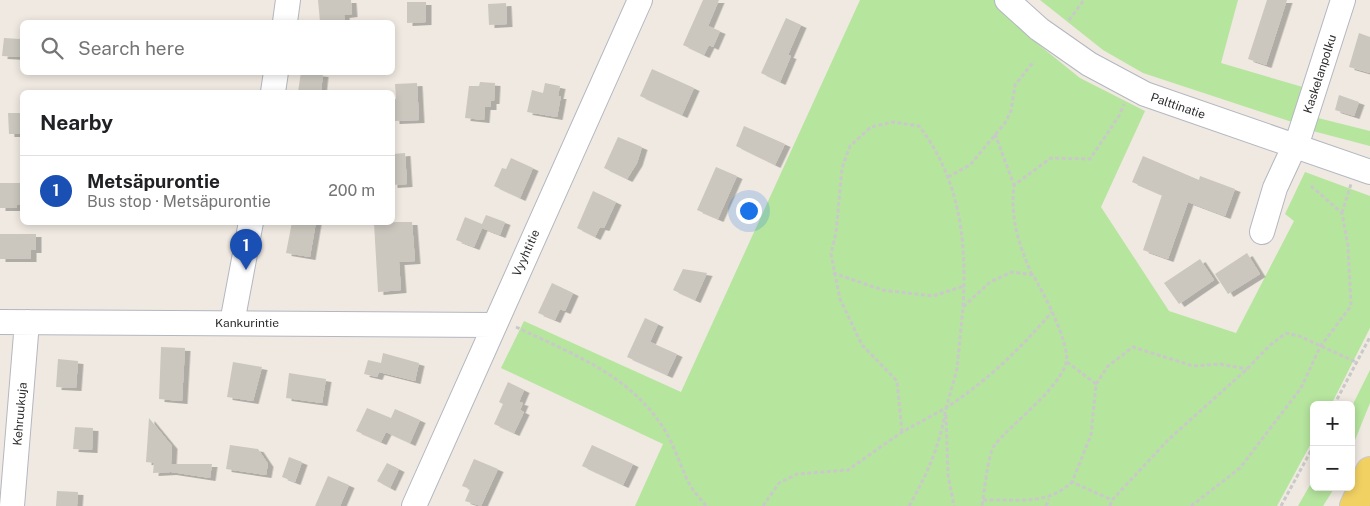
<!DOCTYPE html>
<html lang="en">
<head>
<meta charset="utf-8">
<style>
	:root { --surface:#fff; --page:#f2f2f2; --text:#202124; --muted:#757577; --line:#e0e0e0; --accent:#ea580c }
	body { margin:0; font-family:"Public Sans",sans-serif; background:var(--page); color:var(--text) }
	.controls { position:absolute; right:15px; bottom:15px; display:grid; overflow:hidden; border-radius:8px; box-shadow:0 2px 8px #0003 }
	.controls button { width:45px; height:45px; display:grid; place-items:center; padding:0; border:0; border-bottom:1px solid var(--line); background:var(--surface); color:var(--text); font:25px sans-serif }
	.you { position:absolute; left:748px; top:210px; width:18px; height:18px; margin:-12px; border:4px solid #fff; border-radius:50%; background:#1a73e8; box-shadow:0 0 0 8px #1a73e833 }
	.badge { display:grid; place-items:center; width:32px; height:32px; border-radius:50%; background:var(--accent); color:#fff; font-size:16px; font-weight:700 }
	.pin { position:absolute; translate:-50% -41px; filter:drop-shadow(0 1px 2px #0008) }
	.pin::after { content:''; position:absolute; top:26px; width:18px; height:15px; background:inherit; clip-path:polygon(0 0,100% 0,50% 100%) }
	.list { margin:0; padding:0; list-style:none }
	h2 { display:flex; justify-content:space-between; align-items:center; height:65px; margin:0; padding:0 20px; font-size:21px }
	h2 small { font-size:16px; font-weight:400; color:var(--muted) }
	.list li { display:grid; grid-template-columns:32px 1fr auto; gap:15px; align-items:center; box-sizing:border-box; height:70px; padding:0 20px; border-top:1px solid var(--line) }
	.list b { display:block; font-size:19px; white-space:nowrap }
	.list p { margin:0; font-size:16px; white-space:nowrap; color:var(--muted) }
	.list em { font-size:16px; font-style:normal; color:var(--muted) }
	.icon { flex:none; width:28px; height:28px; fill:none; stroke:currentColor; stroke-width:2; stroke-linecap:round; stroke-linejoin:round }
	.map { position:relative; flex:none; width:1370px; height:506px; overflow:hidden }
	.search { position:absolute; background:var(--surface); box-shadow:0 2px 8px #0003; left:20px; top:20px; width:375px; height:55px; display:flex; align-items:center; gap:12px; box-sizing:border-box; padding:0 18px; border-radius:8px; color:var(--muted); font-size:19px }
	.panel { position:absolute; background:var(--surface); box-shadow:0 2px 8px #0003; left:20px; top:90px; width:375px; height:135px; border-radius:8px }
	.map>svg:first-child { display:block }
	.green { fill:#b6e59e }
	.building { fill:#cbc7bf; filter:url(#shadow) }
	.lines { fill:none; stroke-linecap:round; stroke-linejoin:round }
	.minor-casing { stroke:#b4b7c1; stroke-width:26 }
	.major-casing { stroke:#c9c9c9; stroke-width:30 }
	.path { stroke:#c9c9c9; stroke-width:3; stroke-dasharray:4 2.5; stroke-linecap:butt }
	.minor { stroke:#fff; stroke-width:24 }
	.major { stroke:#f2d163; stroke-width:28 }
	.labels { text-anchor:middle; stroke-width:5; stroke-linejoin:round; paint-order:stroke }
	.street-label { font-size:12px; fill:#2e2e2e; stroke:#fff }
</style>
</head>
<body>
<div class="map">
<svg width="1370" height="506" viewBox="0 0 1370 506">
	<defs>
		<filter id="shadow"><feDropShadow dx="5.5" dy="3" stdDeviation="0" flood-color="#0004"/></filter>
	</defs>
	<rect width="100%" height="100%" fill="#efe9e1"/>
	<!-- green -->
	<path class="green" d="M860,0H995L1033,40L1080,78L1145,111L1101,207L1169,311L1236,333L1294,221L1285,214L1305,172L1370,196V328L1331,405H1314V438L1277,506H635L663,444L501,368L524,321L681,392Z
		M1040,0H1238L1221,63L1306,88L1295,123L1143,73L1103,50Z
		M1314,117L1370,131V146L1309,130Z
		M1370,370V403L1351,450V408Z
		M1314,478V487H1335L1323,506H1298Z"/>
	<!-- building -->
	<path class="building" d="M318,0H351L352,14L344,15L345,22H320Z
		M703,0H719L708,26L720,31L713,47L709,45L704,55L683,45Z
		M1267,0H1287L1266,65L1248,59Z
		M407,2H426V22L407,23Z
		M506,3L507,24L489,25L488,4Z
		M786,18L801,25L788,55L791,56L780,82L761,73Z
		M1359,33L1370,37V73L1349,67Z
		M4,38L21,39L20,57L2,56Z
		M652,69L694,88L682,115L640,96Z
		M301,72L323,74L321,92H298Z
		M480,82L495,83L494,101H491V107H485L484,120L465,118L469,86H479Z
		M417,83L419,120L394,121L393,99H396L395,84Z
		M545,83L560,86L558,96H561L557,117L527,112L532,90L543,93Z
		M1339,95L1359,102L1354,116L1335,110Z
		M8,113H22V134H9Z
		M744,126L785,144L775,165L736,146Z
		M618,137L642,147L637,163L627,179L604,168Z
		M405,153L407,184L392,185V154Z
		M1143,156L1199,180L1200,176L1235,189L1225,216L1188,202L1168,259L1143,250L1162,195L1132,182Z
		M511,158L533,168L520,198L494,186L502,168L506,169Z
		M716,167L737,176L718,219L697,210Z
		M0,183H22V205H17V208H0Z
		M593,191L616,202L604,228L600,227L595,237L577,228Z
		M486,215L505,222L500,235L482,228L474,247L456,240L465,217L482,224Z
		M292,222H316L310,257L286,253Z
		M399,222H412L415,261L399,262L401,290L378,292L374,223Z
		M0,234H36V250H31V259H0Z
		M1247,253L1260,274L1228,294L1215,274Z
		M1200,259L1214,280L1179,304L1164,283Z
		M683,269L707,273L695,300L673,290Z
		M552,283L573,293L565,311L560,309L555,320L538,313Z
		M645,318L658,324L650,342L677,354L667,375L627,357Z
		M161,347L185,348L182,401L159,399Z
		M383,353L419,363L415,381L379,372L377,377L364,374L368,360L381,363Z
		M58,359L78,361L76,388L56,387Z
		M233,362L262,367L253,401L227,397Z
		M289,373L326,379L322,403L286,398Z
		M508,382L524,390L519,402L523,403L520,410L524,412L514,433L494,424L503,404L499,402Z
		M367,408L391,418L395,409L420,420L410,443L386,432L381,442L356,431Z
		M149,418L172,446L171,464H212L210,478L171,472L153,473L154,463L146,462Z
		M75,427L93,428L92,450L73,449Z
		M230,445L258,449L268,464L266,475L226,469Z
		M592,445L633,464L623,485L582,466Z
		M289,457L302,462L295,482L282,477Z
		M474,459L498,469L481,506L465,501L470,489L462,486Z
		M387,463L399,469L390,488L377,481Z
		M328,476L349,485L340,506H315Z
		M57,491L78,492L77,506H56Z"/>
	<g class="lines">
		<!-- minor casing -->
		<g class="minor-casing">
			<path id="minor" d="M1007,0L1039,29L1089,64L1145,94L1370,172
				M285,22L288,0
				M273,92L276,72
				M1262,232L1275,188L1300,134L1343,0
				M0,322L493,325
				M232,323L251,222
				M12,506L27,322
				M414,506L640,0"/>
		</g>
		<!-- major casing -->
		<g class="major-casing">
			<path id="major" d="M1354,506L1370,471"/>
		</g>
		<!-- path -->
		<path class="path" d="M1069,20L1084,0
			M995,134L1014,185
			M948,177L970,165L1005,123L1011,111L1015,85L1034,61
			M1342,213L1351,184
			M833,273L883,290L933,296L964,286
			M1032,275C1019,245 1010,219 1014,185L1051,158L1090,159L1119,116L1124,104
			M516,327C568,352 626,373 660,423C674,442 679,464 690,485C694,492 701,499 706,506
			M1067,362L1096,384L1091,435L1072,482L1112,500
			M1096,384L1108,366L1133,347L1193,366L1220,364L1247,369
			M1334,405L1370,337
			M946,415L948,475L954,506
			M902,432L897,381L862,345L840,299L831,254L836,233L842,168L850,146L871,127L893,122L919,126C960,179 967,241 963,307
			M983,500C1017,499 1047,506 1072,482
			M763,506L779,483L797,474L848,470L902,432L946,408L957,369L963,307L990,282L1012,272L1033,275C1043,292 1071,345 1066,363C1059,389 1011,424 994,446C988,454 984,494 982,506
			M909,506C928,473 940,445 946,408C988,380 1019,350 1052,312
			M1046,506L1049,499
			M1110,506L1112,500L1168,440L1247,369L1269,346L1286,333L1299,336L1356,362
			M1191,506L1240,468L1301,388L1320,347L1351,306L1348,246L1342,213L1311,186
			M1281,506L1314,445"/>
		<!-- minor -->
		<use href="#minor" class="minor"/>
		<!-- major -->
		<use href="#major" class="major"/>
	</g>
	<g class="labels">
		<!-- street labels -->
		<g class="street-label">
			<text transform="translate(1320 74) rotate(-72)" y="4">Kaskelanpolku</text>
			<text transform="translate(1178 106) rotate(19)" y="4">Palttinatie</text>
			<text transform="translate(526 253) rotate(-66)" y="4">Vyyhtitie</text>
			<text x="247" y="327">Kankurintie</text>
			<text transform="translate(20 414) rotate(-85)" y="4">Kehruukuja</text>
		</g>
	</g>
</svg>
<div class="controls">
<button>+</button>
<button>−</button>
</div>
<div class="you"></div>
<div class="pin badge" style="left:246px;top:270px;background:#1a4fb4">1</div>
<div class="search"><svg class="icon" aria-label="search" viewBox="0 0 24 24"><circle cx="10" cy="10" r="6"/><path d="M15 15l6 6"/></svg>Search here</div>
<section class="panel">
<h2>Nearby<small></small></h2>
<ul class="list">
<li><span class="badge" style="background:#1a4fb4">1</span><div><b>Metsäpurontie</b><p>Bus stop · Metsäpurontie</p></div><em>200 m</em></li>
</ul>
</section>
</div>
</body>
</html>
